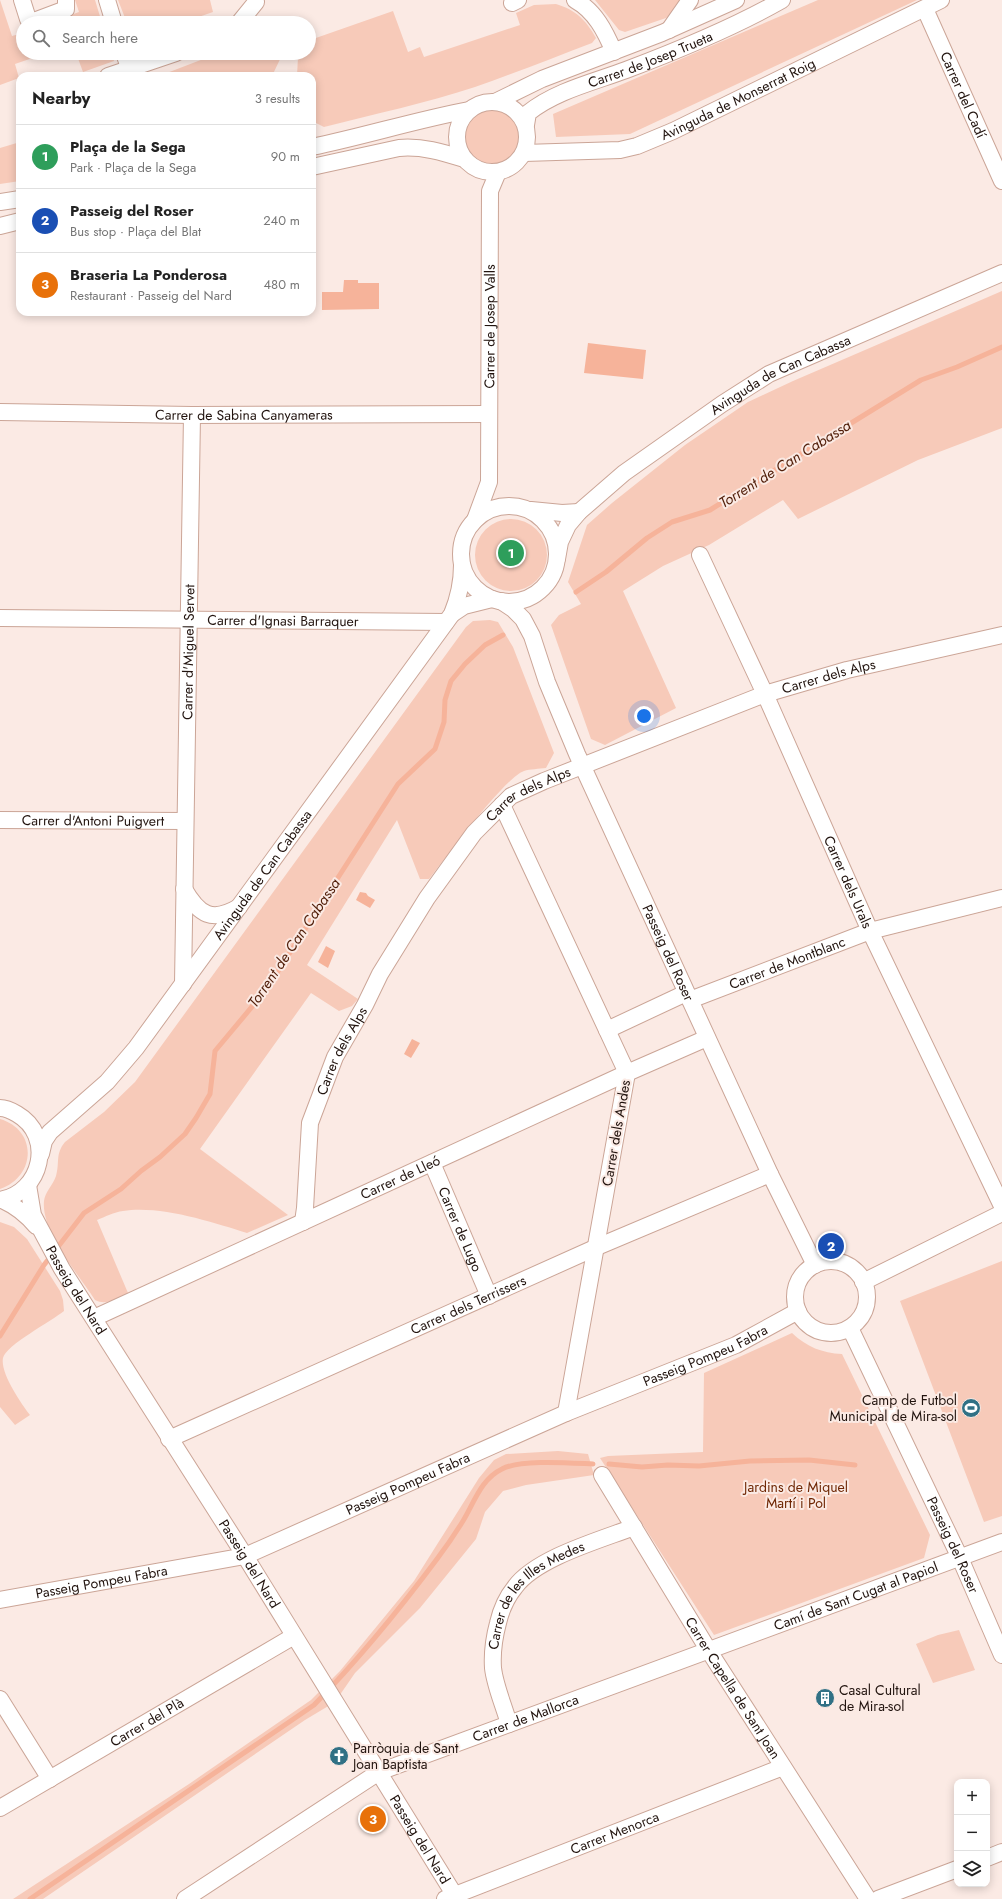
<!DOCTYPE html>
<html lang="en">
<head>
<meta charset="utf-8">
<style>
	:root { --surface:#fff; --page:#f6f6f6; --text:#222; --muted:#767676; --line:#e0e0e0; --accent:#1a73e8 }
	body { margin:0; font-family:Jost,sans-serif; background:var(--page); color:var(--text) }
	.controls { position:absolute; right:12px; bottom:12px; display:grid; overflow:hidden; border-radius:8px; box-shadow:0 2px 10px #0003 }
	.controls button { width:36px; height:36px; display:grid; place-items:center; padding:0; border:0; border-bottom:1px solid var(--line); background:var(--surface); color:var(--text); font:20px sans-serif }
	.you { position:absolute; left:644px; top:716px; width:14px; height:14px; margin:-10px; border:3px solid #fff; border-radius:50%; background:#1a73e8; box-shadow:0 0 0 6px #1a73e833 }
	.badge { display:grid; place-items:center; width:26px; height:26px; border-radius:50%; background:var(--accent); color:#fff; font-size:13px; font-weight:700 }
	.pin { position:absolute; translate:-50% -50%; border:2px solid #fff; box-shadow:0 1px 4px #0006 }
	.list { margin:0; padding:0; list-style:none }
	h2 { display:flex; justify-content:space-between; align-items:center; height:52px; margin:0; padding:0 16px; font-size:17px }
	h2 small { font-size:13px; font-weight:400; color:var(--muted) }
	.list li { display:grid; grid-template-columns:26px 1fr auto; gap:12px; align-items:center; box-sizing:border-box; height:64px; padding:0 16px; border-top:1px solid var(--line) }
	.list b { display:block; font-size:15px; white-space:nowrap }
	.list p { margin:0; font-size:13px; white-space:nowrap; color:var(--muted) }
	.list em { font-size:13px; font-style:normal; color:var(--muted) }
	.icon { flex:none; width:22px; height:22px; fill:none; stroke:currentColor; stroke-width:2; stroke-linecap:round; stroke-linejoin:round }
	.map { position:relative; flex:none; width:1002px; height:1899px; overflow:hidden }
	.search { position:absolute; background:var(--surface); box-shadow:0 2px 10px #0003; left:16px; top:16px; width:300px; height:44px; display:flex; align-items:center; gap:10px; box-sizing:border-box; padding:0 14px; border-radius:22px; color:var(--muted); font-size:15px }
	.panel { position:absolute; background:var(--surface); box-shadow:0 2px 10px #0003; left:16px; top:72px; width:300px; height:244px; border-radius:12px }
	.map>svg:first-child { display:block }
	.green { fill:#f7cab9 }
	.water { fill:#f6b39a }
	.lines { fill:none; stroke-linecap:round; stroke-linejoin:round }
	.stream { stroke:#f6b39a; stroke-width:5 }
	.minor-casing { stroke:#cba597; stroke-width:18 }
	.minor { stroke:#fff; stroke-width:16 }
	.labels { text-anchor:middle; stroke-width:4; stroke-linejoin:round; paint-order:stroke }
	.street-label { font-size:14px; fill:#21130e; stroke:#fbeae4 }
	.poi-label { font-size:14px; fill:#21130e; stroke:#fbeae4; text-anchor:start }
	.park-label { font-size:14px; fill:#6f2704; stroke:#fbeae4 }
	.water-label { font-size:15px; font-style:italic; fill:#511e09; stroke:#fbeae4 }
</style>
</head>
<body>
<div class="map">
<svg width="1002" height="1899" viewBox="0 0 1002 1899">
	<rect width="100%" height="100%" fill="#fbeae4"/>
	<!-- green -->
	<path class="green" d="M0,0L12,36L23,33V53H47L15,64L19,78L0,85Z
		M75,0H95L102,23H49L79,12Z
		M118,0H210L213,12L181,23H127Z
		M595,0H683L674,12L666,18L625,32L619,30Z
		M818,0H917L630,134L556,137L553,114Z
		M556,4C576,10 586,20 596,38L592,43C553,58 515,73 475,87C426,103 375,114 324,127L312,121V76H297L298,57L301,53H309V44L313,39L393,11L408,52L420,47L424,57L520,25L516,13L534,5Z
		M76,53H112L114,61L83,72Z
		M219,53H235L237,55L242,53H283L272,76H159Z
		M465 137a28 28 0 1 1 56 0a28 28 0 1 1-56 0Z
		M20,142V181L0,184V148Z
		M1002,291V428L918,460L798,519L783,500L709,545L663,566L623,591L676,708L605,745L591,739L551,625L559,615L581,604L568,582L587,525L612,503L685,445L748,402L793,381Z
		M475 555a36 36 0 1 1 72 0a36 36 0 1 1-72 0Z
		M490,620L498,622L513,647L554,753L546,768C539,769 530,769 524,771C504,778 445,859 429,879H420L397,820L307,965L358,999L352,1006L339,1011L311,993L200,1149L288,1215L247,1233C212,1222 160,1205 123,1211C114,1212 105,1217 97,1220L128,1293C117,1298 107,1306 95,1300C79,1275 41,1232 44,1201C45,1192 53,1185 56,1176C60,1162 55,1154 65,1142L104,1112L135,1082L466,627L473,621Z
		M0,1119C38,1130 36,1177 0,1189Z
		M0,1222L14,1227L27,1239L60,1291L63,1300L64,1311C52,1321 6,1345 3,1358C0,1373 21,1403 30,1415L15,1425L0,1407Z
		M1002,1261V1516L984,1522L900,1301Z
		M792,1333C807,1347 822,1353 842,1354L930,1535L924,1558L714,1635L600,1458L608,1456L703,1452L704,1373Z
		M558,1451L588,1454L594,1475L526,1485L503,1491L485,1512L476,1539L420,1608L355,1673L335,1702L305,1720L43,1899H13L189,1784L311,1700L340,1671L414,1581L479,1478L494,1460L506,1454Z
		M959,1630L975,1670L933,1683L916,1644L938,1635Z"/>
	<!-- water -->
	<path class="water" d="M344,280H358V283H379V309L322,310V292H343Z
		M588,343L646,350L643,379L584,373Z
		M360,892L366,893L368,896L375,900L370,908L356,900Z
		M326,946L335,951L328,968L318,962Z
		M412,1039L420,1043L411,1058L404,1054Z"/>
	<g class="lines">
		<!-- stream -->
		<path class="stream" d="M576,592L606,572L647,538L672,522L710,510L921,380L957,367L1002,347
			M0,1336L44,1265L84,1213L121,1189L141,1171L160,1157L185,1134L196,1118L210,1094L215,1051L266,990L398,784L435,749L444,722L445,700L451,681L465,664L485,645L503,635
			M609,1464L642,1467L668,1465L699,1466L750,1461L809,1460L855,1465
			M30,1899L314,1705C358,1660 399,1610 437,1559C446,1547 455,1534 463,1521C474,1503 481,1479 502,1469C520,1459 571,1463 593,1464"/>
		<!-- minor casing -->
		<g class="minor-casing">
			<g id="minor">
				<path d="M22,0L28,19L34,21L66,9V0"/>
				<path d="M107,0L114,23"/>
				<path d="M575,0C595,11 605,31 614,52"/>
				<path d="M512,3L518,0"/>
				<path id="s1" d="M925,9L1002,181"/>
				<path d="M239,23L256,2"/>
				<path d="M669,30L690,0"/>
				<path d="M124,53L132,76"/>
				<path d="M108,76L176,53"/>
				<circle cx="492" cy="137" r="35"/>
				<path d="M495,102L542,79L662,33L736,0"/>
				<path id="s2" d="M526,125L528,113C555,91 594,82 626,70C679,50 733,28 782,0"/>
				<path d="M312,147C365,136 416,120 469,110"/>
				<path id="s3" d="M524,153L620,150L637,146L673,131L941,0"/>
				<path d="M312,167L399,148C422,146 442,152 464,159"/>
				<path d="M0,202L20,199"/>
				<path d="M0,226L20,221"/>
				<path id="s4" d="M0,412L192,415L489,414"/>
				<circle cx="509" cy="554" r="48"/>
				<path d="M531,510L562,513L579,512"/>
				<path id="s5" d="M475,520L489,482L490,191L498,172"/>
				<path id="s6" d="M700,555L765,694L870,931L1002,1206"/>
				<path id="s7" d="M557,559L560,542L568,525L579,512L624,473L722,404L769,374L1002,273"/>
				<path id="s8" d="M501,601L513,609L523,619L532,636L547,682L577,754L770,1174L815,1265"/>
				<path d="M452,614L464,606L492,599"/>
				<path id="s9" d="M0,618L446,622"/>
				<path d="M502,805L627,1073L566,1413"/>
				<path id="s10" d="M0,820L185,821"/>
				<path d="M184,889C199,915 212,923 239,907"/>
				<path id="s11" d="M183,984L192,415"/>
				<path id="s12" d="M690,1000L870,931L1002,898"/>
				<path d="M607,1030L686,993"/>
				<path d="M0,1108C6,1108 12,1111 17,1114C55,1136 42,1193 0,1200"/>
				<path id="s13" d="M41,1154L44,1141L50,1132L107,1082L136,1048L452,614C459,597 462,583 462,565"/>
				<path id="s14" d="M432,1163L489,1296"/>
				<path id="s15" d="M28,1185L33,1215L62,1269L245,1556L457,1899"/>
				<path d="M2,1200C16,1206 26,1214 36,1226"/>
				<path id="s16" d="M303,1222L305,1208L310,1123L335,1057L365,1005L380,974L427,898L474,833L511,796L544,781L765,694L847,670L1002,635"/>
				<circle cx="831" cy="1297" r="36"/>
				<path d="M863,1282L1002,1213"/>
				<path id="s17" d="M94,1318L627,1073L707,1038"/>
				<path id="s18" d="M850,1328L960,1558L1002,1655"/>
				<path id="s19" d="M169,1439L597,1247L770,1174"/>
				<path id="s20" d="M602,1475L709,1651L868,1899"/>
				<path id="s21" d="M0,1600L245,1556L566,1413L736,1345L798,1311"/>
				<path d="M0,1699L50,1779"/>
				<path id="s22" d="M509,1724C504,1706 495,1686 493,1668C492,1653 494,1638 498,1623C501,1610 506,1598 515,1587C536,1558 600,1540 634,1527"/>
				<path id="s23" d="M0,1808L294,1636"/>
				<path d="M987,1858L1002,1852"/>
				<path id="s24" d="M185,1899L379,1772L1002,1542"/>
				<path id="s25" d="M445,1899L783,1767"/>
				<path d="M878,1899L957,1869"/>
			</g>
		</g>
		<!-- minor -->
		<use href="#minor" class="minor"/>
	</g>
	<!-- icons -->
	<defs>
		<g id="stadium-disc" transform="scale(1)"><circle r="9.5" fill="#317185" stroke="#fbeae4"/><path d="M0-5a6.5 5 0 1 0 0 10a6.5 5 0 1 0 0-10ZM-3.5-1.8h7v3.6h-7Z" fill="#fff"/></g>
		<g id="building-disc" transform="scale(1)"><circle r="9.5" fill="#317185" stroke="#fbeae4"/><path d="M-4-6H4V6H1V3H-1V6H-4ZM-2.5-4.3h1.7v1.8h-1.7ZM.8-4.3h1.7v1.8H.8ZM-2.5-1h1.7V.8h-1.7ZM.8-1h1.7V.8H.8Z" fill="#fff"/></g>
		<g id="church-disc" transform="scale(1)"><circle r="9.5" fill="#317185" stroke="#fbeae4"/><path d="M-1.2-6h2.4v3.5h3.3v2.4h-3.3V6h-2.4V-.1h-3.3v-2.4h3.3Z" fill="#fff"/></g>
	</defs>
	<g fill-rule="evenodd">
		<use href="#stadium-disc" x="971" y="1408"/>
		<use href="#building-disc" x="825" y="1698"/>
		<use href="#church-disc" x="339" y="1756"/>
	</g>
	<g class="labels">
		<!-- street labels -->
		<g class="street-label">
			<text dy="5" stroke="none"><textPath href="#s2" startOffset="146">Carrer de Josep Trueta</textPath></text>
			<text dy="5" stroke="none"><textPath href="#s1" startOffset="94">Carrer del Cadí</textPath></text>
			<text dy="5" stroke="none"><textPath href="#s3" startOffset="225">Avinguda de Monserrat Roig</textPath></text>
			<text dy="5" stroke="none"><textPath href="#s5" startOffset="196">Carrer de Josep Valls</textPath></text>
			<text dy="5" stroke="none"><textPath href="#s7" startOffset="298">Avinguda de Can Cabassa</textPath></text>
			<text dy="5" stroke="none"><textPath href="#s4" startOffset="244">Carrer de Sabina Canyameras</textPath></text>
			<text dy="5" stroke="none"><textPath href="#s9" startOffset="283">Carrer d'Ignasi Barraquer</textPath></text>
			<text dy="5" stroke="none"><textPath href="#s11" startOffset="332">Carrer d'Miguel Servet</textPath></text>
			<text dy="5" stroke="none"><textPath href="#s16" startOffset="826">Carrer dels Alps</textPath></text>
			<text dy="5" stroke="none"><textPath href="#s16" startOffset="502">Carrer dels Alps</textPath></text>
			<text dy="5" stroke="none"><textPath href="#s10" startOffset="93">Carrer d'Antoni Puigvert</textPath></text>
			<text dy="5" stroke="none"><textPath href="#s13" startOffset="359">Avinguda de Can Cabassa</textPath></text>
			<text dy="5" stroke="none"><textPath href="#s6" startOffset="359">Carrer dels Urals</textPath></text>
			<text dy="5" stroke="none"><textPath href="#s8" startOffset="393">Passeig del Roser</textPath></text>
			<text dy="5" stroke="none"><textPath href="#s12" startOffset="104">Carrer de Montblanc</textPath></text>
			<text dy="5" stroke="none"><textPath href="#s16" startOffset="178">Carrer dels Alps</textPath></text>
			<text transform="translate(616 1133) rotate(-80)" y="5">Carrer dels Andes</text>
			<text dy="5" stroke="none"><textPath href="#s17" startOffset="337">Carrer de Lleó</textPath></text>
			<text dy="5" stroke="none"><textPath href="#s14" startOffset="72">Carrer de Lugo</textPath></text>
			<text dy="5" stroke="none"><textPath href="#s15" startOffset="117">Passeig del Nard</textPath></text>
			<text dy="5" stroke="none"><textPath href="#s19" startOffset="328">Carrer dels Terrissers</textPath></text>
			<text dy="5" stroke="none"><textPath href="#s21" startOffset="751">Passeig Pompeu Fabra</textPath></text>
			<text dy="5" stroke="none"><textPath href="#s21" startOffset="427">Passeig Pompeu Fabra</textPath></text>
			<text dy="5" stroke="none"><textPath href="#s18" startOffset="240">Passeig del Roser</textPath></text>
			<text dy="5" stroke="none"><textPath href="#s15" startOffset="441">Passeig del Nard</textPath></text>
			<text dy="5" stroke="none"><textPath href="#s21" startOffset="103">Passeig Pompeu Fabra</textPath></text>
			<text dy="5" stroke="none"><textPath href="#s24" startOffset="740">Camí de Sant Cugat al Papiol</textPath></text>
			<text dy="5" stroke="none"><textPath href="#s22" startOffset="151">Carrer de les Illes Medes</textPath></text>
			<text dy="5" stroke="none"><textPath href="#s20" startOffset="250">Carrer Capella de Sant Joan</textPath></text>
			<text dy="5" stroke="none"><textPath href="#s24" startOffset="388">Carrer de Mallorca</textPath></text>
			<text dy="5" stroke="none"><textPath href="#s23" startOffset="170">Carrer del Plà</textPath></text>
			<text dy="5" stroke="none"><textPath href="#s25" startOffset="182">Carrer Menorca</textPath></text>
			<text dy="5" stroke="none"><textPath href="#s15" startOffset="765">Passeig del Nard</textPath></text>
		</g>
		<!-- poi labels -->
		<g class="poi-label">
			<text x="957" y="1405" text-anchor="end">Camp de Futbol<tspan x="957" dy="16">Municipal de Mira-sol</tspan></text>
			<text x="839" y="1695">Casal Cultural<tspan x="839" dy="16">de Mira-sol</tspan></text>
			<text x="353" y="1753">Parròquia de Sant<tspan x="353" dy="16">Joan Baptista</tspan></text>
		</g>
		<!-- park labels -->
		<g class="park-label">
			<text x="796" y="1492">Jardins de Miquel<tspan x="796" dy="16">Martí i Pol</tspan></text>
		</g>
		<!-- water labels -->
		<g class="water-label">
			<text transform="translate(785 464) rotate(-32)" y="5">Torrent de Can Cabassa</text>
			<text transform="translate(294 943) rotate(-56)" y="5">Torrent de Can Cabassa</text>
		</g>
	</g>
</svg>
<div class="controls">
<button>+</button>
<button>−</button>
<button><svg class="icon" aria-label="layers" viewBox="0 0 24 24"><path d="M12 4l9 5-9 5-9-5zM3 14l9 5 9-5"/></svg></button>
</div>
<div class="you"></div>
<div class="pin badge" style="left:511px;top:553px;background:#2e9e5b">1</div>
<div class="pin badge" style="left:831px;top:1246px;background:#1a4fb4">2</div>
<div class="pin badge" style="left:373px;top:1819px;background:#e8710a">3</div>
<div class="search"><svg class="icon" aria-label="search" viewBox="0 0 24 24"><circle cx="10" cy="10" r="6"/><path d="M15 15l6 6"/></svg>Search here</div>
<section class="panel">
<h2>Nearby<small>3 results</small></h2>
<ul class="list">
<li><span class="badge" style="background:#2e9e5b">1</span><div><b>Plaça de la Sega</b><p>Park · Plaça de la Sega</p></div><em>90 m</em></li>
<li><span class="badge" style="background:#1a4fb4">2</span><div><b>Passeig del Roser</b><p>Bus stop · Plaça del Blat</p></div><em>240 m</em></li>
<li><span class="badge" style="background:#e8710a">3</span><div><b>Braseria La Ponderosa</b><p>Restaurant · Passeig del Nard</p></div><em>480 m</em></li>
</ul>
</section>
</div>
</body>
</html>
